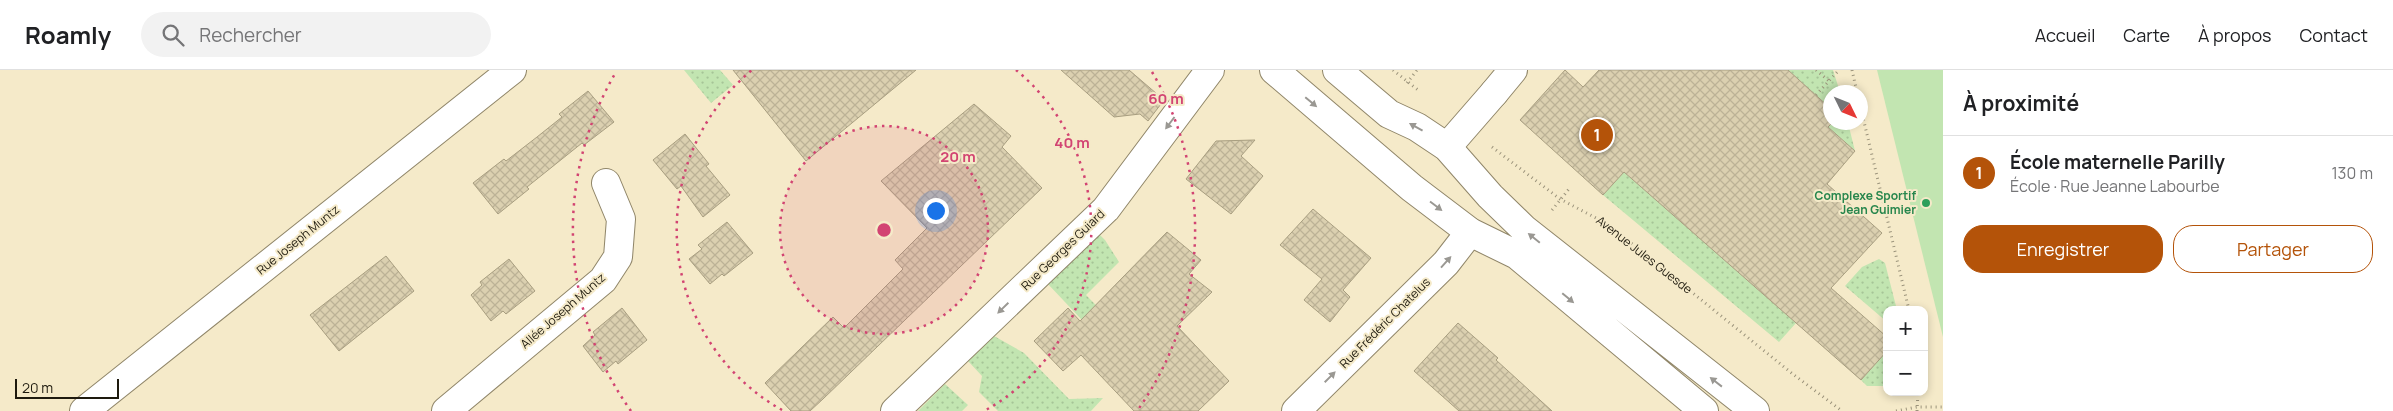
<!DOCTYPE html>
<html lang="fr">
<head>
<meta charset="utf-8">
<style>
	:root { --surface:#fff; --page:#f2f2f2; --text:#202124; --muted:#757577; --line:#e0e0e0; --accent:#b45309 }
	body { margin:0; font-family:Manrope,sans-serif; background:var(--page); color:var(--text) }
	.controls { position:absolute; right:15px; bottom:15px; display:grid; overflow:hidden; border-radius:10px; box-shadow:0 2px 8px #0003 }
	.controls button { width:45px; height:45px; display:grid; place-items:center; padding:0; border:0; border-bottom:1px solid var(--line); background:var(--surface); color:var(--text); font:25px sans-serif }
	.compass { position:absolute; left:1823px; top:15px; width:45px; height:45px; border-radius:50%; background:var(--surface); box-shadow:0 2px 8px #0003; rotate:133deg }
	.scale { position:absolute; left:15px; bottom:12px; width:104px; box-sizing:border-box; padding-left:5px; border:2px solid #1e1a0e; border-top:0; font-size:14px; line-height:18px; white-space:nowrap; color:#1e1a0e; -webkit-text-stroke:4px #f5eac9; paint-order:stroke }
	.you { position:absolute; left:935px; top:140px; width:18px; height:18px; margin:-12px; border:4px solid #fff; border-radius:50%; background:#1a73e8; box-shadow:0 0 0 8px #1a73e833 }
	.badge { display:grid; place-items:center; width:32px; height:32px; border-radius:50%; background:var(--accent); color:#fff; font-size:16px; font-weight:700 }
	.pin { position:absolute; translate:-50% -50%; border:2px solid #fff; box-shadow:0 1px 5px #0006 }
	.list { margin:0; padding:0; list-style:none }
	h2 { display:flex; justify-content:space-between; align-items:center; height:65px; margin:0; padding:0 20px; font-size:21px }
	h2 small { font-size:16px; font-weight:400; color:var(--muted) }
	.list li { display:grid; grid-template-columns:32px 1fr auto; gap:15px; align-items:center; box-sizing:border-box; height:75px; padding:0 20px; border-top:1px solid var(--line) }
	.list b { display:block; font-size:19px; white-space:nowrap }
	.list p { margin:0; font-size:16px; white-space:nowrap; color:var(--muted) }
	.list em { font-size:16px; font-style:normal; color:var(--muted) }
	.actions { display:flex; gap:10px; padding:15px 20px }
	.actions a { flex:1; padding:11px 0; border:1px solid var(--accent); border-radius:20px; text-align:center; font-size:18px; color:var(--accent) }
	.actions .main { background:var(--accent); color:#fff }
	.icon { flex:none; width:28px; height:28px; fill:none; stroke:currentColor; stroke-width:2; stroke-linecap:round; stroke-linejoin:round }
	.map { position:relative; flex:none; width:1943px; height:341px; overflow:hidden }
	header { display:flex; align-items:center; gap:30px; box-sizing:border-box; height:70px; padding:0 25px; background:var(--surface); border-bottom:1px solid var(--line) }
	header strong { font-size:24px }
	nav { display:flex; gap:28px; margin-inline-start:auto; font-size:18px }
	.search { width:350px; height:45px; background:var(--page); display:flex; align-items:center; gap:12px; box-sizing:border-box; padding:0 18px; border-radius:28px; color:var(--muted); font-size:19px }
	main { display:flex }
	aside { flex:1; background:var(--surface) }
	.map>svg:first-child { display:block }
	.grass { fill:url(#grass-dots) }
	.pitch { fill:#c2e5b1 }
	.building { fill:url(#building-cross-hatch); stroke:#a89e80 }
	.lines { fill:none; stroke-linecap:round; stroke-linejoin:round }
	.pedestrian-casing { stroke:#908669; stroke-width:30 }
	.minor-casing { stroke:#908669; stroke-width:30 }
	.tertiary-casing { stroke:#908669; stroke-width:30 }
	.path { stroke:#9b937b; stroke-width:3; stroke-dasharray:1 4; stroke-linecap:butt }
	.pedestrian { stroke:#fff; stroke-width:28 }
	.minor { stroke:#fff; stroke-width:28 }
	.tertiary { stroke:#fff; stroke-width:28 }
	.oneway { fill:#9a9893 }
	.ring { fill:none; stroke:#d24472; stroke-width:2.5; stroke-dasharray:2.5 5 }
	.leisure-dot { fill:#2e9e5b; stroke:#f5eac9; stroke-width:2 }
	.labels { text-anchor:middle; stroke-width:4; stroke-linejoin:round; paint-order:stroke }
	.leisure-label { font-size:12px; font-weight:bold; fill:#27864d; stroke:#f5eac9; text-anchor:end }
	.street-label { font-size:12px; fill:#1e1a0e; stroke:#f5eac9 }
	.centre { fill:#d24472; stroke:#f5eac9; stroke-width:2.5 }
	.ring-label { font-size:15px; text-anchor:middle; font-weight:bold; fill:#d24472; stroke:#f5eac9; stroke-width:4; stroke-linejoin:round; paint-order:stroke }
</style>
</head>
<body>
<header>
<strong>Roamly</strong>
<div class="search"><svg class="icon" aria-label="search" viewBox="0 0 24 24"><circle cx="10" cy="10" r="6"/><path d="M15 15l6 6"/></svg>Rechercher</div>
<nav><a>Accueil</a><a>Carte</a><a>À propos</a><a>Contact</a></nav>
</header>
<main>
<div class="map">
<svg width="1943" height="341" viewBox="0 0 1943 341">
	<defs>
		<pattern id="grass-dots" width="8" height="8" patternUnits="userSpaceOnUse" patternTransform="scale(1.25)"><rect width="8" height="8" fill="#c2e5b1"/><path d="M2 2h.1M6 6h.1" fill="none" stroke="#a6c497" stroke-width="1.8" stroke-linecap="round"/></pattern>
		<pattern id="building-cross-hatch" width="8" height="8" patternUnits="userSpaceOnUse" patternTransform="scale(1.25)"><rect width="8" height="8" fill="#dbd0b0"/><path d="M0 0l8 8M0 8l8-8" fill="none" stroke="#bcb296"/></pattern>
	</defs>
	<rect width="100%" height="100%" fill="#f5eac9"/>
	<!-- grass -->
	<path class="grass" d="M684,0H720L733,15L711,33Z
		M1788,0H1833L1840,22H1830V38Z
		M1833,53H1848L1855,81L1828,57Z
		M1624,102L1796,253L1779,272L1603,125Z
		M1098,163L1105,170L1119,192L1086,225L1133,273L1131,302L1047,213Z
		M1879,189L1885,193L1897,240H1887V252L1845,216L1862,197Z
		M994,266L1024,283L1069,329L1103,328L1091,341H998L979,322L982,306L968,291Z
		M1887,281V316H1867L1861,310Z
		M945,314L968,335L962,341H918Z"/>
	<!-- pitch -->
	<path class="pitch" d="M1877,0H1943V267Z"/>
	<!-- building -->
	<path class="building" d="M733,0H916L806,91Z
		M1061,0H1129L1164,30L1148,51L1140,44L1114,47Z
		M1565,0L1583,17L1599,0H1788L1830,38V52H1833L1828,57L1855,81L1827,114L1882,163L1831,218L1887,267V281L1861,310L1624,102L1603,125L1520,50Z
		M588,21L614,52L584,75L582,73L527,117L529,119L498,144L473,113L504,89L506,91L537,67L562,47L559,44Z
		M974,34L1011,66L1002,77L1042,118L823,329L810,341H791L765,313L833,247L844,258L903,199L895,190L927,158L881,111Z
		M685,64L709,94L706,96L730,125L703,147L681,116L677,119L653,90Z
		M1255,70L1241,86L1263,106L1231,144L1186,109L1216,71Z
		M1313,139L1371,188L1343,220L1350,227L1330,252L1304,230L1322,209L1280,175Z
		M727,152L753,183L724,206L722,204L710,214L689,189L702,179L698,175Z
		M1167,162L1201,190L1189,204L1212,222L1177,256L1229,311L1198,341H1134L1081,285L1063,301L1034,271L1068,238L1080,251Z
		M386,186L414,221L339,281L310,245Z
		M509,189L535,221L506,244L503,241L491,251L471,225L482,215L480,212Z
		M622,238L647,270L618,294L616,291L603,302L583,276L595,265L593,262Z
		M1458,253L1498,288L1496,290L1552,341H1459L1414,301Z"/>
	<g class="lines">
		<!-- pedestrian casing -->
		<g class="pedestrian-casing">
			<path id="pedestrian" d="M1494,23L1513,0"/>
		</g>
		<!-- minor casing -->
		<g class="minor-casing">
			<path id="minor" d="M1447,77L1494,23
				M84,341L512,0
				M446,341L603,210L618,187L621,149L606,113
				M895,341L1106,139L1210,0
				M1296,341L1446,193L1470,162"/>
		</g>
		<!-- tertiary casing -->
		<g class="tertiary-casing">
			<path id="tertiary" d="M1274,0L1412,118L1470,162L1517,185L1704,341
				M1337,0L1389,44L1417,57L1447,77L1490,126L1524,159L1755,341"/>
		</g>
		<!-- path -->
		<path class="path" d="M1393,0L1418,20
			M1816,0L1829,11
			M1852,0L1857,22
			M1407,13L1417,0
			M1816,25L1839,0
			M1860,35L1909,240
			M1492,77L1560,129L1596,148L1620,164L1794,305L1842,341
			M1552,140L1569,119
			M1896,341L1917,337H1943
			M1917,341L1918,322"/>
		<!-- pedestrian -->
		<use href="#pedestrian" class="pedestrian"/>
		<!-- minor -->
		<use href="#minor" class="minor"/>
		<!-- tertiary -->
		<use href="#tertiary" class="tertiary"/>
	</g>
	<!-- one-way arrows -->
	<defs><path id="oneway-solid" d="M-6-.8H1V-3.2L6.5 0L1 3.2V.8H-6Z" transform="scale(1.25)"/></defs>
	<g class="oneway">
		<use href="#oneway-solid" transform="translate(1311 32) rotate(40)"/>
		<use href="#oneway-solid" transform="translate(1170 53) rotate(127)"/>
		<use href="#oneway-solid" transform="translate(1416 57) rotate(-151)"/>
		<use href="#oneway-solid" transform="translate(1436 136) rotate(37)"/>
		<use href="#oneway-solid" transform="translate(1534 168) rotate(-141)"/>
		<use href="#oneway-solid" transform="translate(1446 192) rotate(-48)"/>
		<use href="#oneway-solid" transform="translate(1568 228) rotate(40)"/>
		<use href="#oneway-solid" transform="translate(1003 238) rotate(136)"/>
		<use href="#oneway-solid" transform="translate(1330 307) rotate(-45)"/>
		<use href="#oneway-solid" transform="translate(1716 312) rotate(-142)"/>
	</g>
	<!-- distance rings -->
	<circle cx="884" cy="160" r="104" fill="#d24472" fill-opacity=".12"/>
	<g class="ring">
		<circle cx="884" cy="160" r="104"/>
		<path d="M782 340A207 207 0 0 1 752 0M1016 0A207 207 0 0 1 986 340"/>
		<path d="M631 341A311 311 0 0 1 616 2M1152 2A311 311 0 0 1 1137 341"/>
	</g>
	<!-- markers -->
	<circle class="leisure-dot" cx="1926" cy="133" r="5"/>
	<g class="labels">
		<!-- leisure labels -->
		<g class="leisure-label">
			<text x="1916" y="130">Complexe Sportif<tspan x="1916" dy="14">Jean Guimier</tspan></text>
		</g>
		<!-- street labels -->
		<g class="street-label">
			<text transform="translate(298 170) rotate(-39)" y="4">Rue Joseph Muntz</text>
			<text transform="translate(1063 180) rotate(-44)" y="4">Rue Georges Guiard</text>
			<text transform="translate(1644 185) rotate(38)" y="4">Avenue Jules Guesde</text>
			<text transform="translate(563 241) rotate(-41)" y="4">Allée Joseph Muntz</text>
			<text transform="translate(1385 253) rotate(-45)" y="4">Rue Frédéric Chatelus</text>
		</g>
	</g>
	<circle cx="884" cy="160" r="8" class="centre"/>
	<g class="ring-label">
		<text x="1166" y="34">60 m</text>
		<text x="1072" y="78">40 m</text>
		<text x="958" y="92">20 m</text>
	</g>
</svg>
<div class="controls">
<button>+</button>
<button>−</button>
</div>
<svg class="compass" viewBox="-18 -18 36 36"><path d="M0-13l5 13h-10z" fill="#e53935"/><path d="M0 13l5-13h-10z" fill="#757577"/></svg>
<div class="scale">20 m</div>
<div class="you"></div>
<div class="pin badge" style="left:1597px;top:65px">1</div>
</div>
<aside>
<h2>À proximité<small></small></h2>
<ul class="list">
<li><span class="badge">1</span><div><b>École maternelle Parilly</b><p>École · Rue Jeanne Labourbe</p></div><em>130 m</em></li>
</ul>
<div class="actions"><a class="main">Enregistrer</a><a>Partager</a></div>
</aside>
</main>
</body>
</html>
